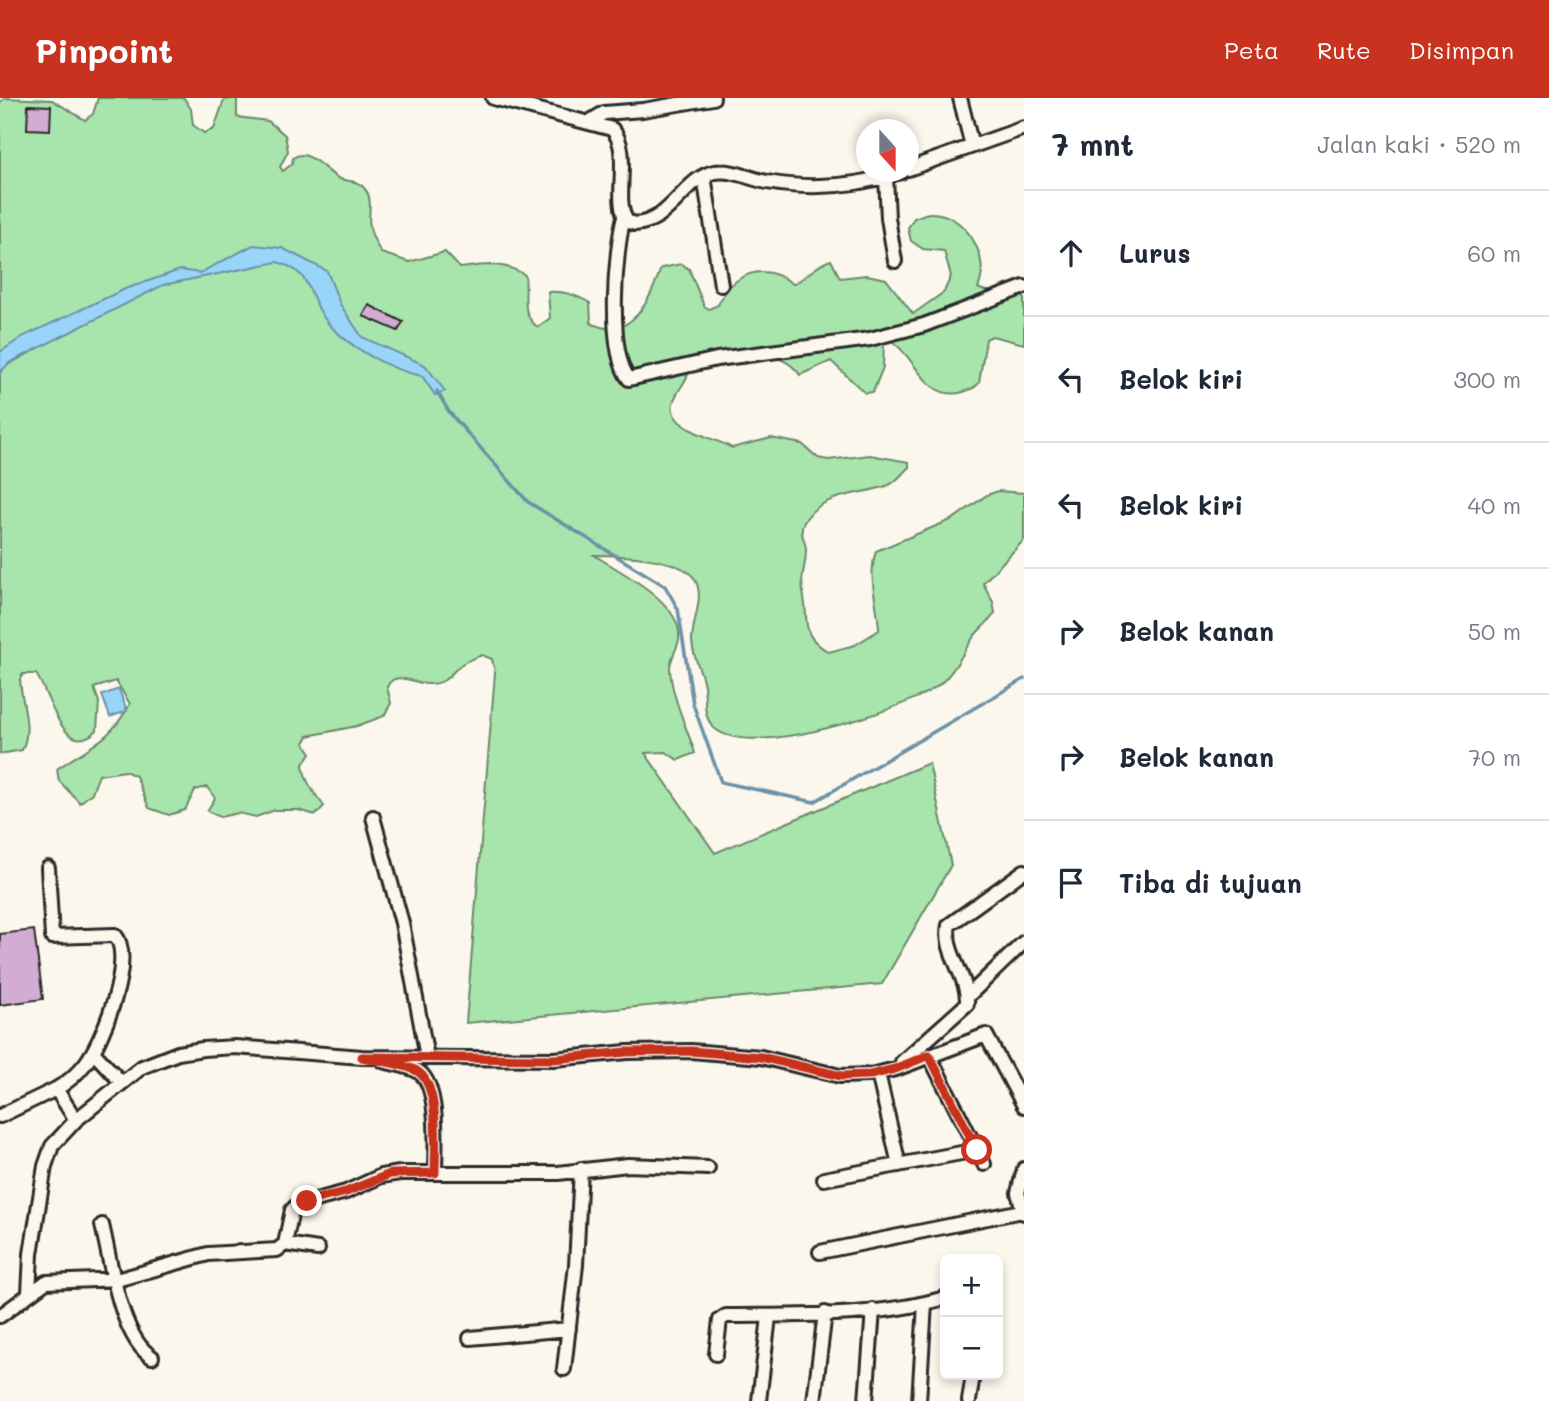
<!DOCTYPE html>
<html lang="id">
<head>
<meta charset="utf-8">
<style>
	:root { --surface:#fff; --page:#f2f2f3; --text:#1f2937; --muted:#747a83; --line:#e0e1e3; --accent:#c8321e }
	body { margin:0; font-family:Mali,sans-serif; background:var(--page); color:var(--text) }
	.controls { position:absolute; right:21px; bottom:21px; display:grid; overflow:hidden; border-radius:10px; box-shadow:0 4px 10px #0003 }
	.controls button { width:63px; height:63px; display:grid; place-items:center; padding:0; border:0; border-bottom:2px solid var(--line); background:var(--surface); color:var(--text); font:35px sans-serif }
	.compass { position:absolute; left:856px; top:21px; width:63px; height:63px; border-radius:50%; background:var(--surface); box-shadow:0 4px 10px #0003; rotate:159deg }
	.stop { position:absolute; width:21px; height:21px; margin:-16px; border:5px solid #c8321e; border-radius:50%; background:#fff }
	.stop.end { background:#c8321e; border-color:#fff; box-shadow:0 2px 7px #0008 }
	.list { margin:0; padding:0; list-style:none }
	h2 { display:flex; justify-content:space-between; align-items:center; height:91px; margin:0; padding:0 28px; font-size:30px }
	h2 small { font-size:23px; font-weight:400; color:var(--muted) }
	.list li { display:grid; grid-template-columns:46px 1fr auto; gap:21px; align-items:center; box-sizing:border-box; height:126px; padding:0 28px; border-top:2px solid var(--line) }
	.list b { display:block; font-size:26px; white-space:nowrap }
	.list em { font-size:23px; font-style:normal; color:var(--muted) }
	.icon { flex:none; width:38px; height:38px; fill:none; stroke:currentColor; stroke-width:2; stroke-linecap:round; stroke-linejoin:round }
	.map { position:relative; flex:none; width:1024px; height:1303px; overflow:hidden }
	header { display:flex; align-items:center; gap:42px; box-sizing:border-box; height:98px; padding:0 35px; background:var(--accent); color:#fff }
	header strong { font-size:33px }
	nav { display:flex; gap:38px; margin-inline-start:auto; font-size:24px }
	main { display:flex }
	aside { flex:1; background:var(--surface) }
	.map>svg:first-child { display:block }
	.green { fill:#a8e5ac; stroke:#6a886c; stroke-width:2 }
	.water { fill:#98d5f9; stroke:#6c91a7; stroke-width:2 }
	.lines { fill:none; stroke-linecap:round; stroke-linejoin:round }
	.stream { stroke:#6c91a7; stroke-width:3.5 }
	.building { fill:#d3acd3; stroke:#2b2b2b; stroke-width:2 }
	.minor-casing { stroke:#2b2b2b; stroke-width:18 }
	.minor { stroke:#fbf7ec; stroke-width:12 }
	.route { stroke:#c8321e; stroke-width:9 }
</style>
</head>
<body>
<header>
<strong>Pinpoint</strong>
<nav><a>Peta</a><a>Rute</a><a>Disimpan</a></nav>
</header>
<main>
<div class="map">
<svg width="1024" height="1303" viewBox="0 0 1024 1303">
	<rect width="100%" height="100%" fill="#fbf7ec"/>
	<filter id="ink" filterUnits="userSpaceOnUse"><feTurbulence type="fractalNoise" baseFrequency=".0143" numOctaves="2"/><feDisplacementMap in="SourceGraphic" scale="14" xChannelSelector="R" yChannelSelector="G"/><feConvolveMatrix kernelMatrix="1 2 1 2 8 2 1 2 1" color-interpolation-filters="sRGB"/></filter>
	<g filter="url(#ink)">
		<!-- green -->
		<path class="green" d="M5,0L52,2L85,22L93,16L98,0H184L191,11L193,27L204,35L214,31L224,2L237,0V19L268,23L285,37L288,53L280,69L283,73L292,66L293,60C309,48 327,76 340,81C350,84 358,82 365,91C374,102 367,117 370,129C371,138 377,147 381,155L409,164L445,154L460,170C484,167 503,163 525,177C528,195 519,217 538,229L550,220L548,194C565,193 576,197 590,205L591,225C631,246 651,200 661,170L681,166L689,171L704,208L709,211L718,207C733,175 763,163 793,186C808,179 815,167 831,162L840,180L867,177L886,181L913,216L944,194L951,178L944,153L923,151L911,143L908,130L914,120C918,119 925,115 930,115C965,114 992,160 978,190C993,198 1009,190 1024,183V246L992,238L986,241L979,285C974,291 967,293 959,295C925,301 916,260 892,243L884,245L883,269L873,294L865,295L831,263L800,277C776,242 725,262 690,269C688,284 677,291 673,305C667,331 716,340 732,350L771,340L802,346L818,360L828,362L870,357L909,364V369C903,375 896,384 889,387C862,398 818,394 803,426C799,436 806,443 806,452C806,472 799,476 804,500C809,526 800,537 829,554L855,547L879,532C878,505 867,480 876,453L953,421L987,397L998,393L1024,395V442L983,485L993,504L995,515C988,526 977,532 971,543C961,558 952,578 936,589C903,612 736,668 710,625C702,612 707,597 703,583C700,569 692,557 692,542C692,522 706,498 694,480C680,459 618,457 594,457C620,474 683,504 679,541C678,551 669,561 670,572C672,599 686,628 695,655L678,662L666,654L645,655L715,755L929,665L951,767L882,886L466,925L495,575L492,561L482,557C476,560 467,562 462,566C450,575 448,585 431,586C416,588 395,570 387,589L391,605L384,618L357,628L308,638L304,645L311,655L303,666C304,682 314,695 324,708L316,717L298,712H275L256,719L238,715L220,719L207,713L215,700L207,689L195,692L185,712L169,717L149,710L136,678L125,673L99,677L92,695L80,705L59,683L57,671C91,647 109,644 130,606L116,583L94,590L99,604L97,632C63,665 49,593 36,576H23L20,581C21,605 33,629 22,652L0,656V271L100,216L0,257V4Z"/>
		<!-- water -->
		<path class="water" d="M253,147L282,150L327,173L340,206L362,239L425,267L445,293L435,297L422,278C390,272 348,249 327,224C307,198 313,173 277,164L163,187L9,265L0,275V254L24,238L125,191L180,172L200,175Z
			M119,591L127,613L110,619L102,597Z"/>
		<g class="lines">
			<!-- stream -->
			<path class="stream" d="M437,293L449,314L528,404L665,488L678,511L693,606L721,684L814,704L1024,581"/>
		</g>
		<!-- building -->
		<path class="building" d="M28,7L51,8L50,32L27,31Z
			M369,207L403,224L398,233L363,218Z
			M34,832L43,901L0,907V836Z"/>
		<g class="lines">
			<!-- minor casing -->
			<g class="minor-casing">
				<path id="minor" d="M493,0L612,31C633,54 612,101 627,123L635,126C671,124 685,79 715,74C732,71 750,81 767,84C812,92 858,88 901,74
					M960,0L972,48
					M589,24L604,15L643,12L713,0
					M908,71L1024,30
					M704,78L721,187
					M886,79L888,120L895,163
					M624,119C615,153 607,253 629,281L717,261L870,241L924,227L1024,189
					M373,719L402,825L427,959
					M967,899L1024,844
					M93,954L122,985
					M929,957L984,1066
					M383,963C394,966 410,968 419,974C440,989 435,1051 435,1075
					M902,964L967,906C969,878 943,855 949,827L1024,773
					M878,975L899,1067
					M0,1018L56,991
					M76,1022L142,969L178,955L203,951L235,949L362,959L554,961L627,954L691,953L761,959L840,978L870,977L896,971L986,937L1024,1008
					M1024,1071L1018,1095L1024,1115
					M824,1081L977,1052
					M102,1127C111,1164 120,1239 152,1259
					M285,1146L318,1151
					M820,1154L1022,1113
					M29,1195L31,1156L45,1068L52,1048L76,1022L56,991C67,985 77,976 85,966C103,944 135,860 115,837L52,839L48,770
					M0,1218L46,1184L120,1181L208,1156L277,1152L285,1146L292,1112L297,1107L346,1094L381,1078L400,1075H558L628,1067L708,1070
					M470,1240L569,1231
					M716,1256L720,1222L726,1218C798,1217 875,1220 945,1200
					M564,1271L576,1167L581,1071
					M759,1303L769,1219
					M814,1303L825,1215
					M866,1303L873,1212
					M919,1303L925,1206
					M969,1303L973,1277"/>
			</g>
			<!-- minor -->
			<use href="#minor" class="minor"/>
		</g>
	</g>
	<g class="lines" filter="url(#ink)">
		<!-- route -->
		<path class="route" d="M307,1103L346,1094L390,1076L435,1075C435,1050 441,984 415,972C400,965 379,963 362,959L554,961L627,954L691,953L761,959L841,978L870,977L895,971L929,957L977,1052"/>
	</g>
</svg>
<div class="controls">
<button>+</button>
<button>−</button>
</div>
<svg class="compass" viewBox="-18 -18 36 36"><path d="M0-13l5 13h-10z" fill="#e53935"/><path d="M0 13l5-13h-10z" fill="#747a83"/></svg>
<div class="stop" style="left:977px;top:1052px"></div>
<div class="stop end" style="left:307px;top:1103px"></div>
</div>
<aside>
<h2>7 mnt<small>Jalan kaki · 520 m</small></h2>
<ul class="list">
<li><svg class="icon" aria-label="ahead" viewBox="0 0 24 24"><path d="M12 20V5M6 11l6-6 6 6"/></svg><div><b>Lurus</b></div><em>60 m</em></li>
<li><svg class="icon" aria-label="left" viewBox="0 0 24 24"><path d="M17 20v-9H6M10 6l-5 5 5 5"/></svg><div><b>Belok kiri</b></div><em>300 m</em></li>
<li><svg class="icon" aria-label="left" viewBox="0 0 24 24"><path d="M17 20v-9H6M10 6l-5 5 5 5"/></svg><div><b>Belok kiri</b></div><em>40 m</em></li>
<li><svg class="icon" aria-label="right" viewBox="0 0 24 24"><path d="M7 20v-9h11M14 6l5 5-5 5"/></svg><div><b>Belok kanan</b></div><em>50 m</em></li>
<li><svg class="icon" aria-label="right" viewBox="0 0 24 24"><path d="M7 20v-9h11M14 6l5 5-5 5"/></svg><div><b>Belok kanan</b></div><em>70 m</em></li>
<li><svg class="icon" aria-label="arrive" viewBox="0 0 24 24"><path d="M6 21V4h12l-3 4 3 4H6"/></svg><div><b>Tiba di tujuan</b></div></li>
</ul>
</aside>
</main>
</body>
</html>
